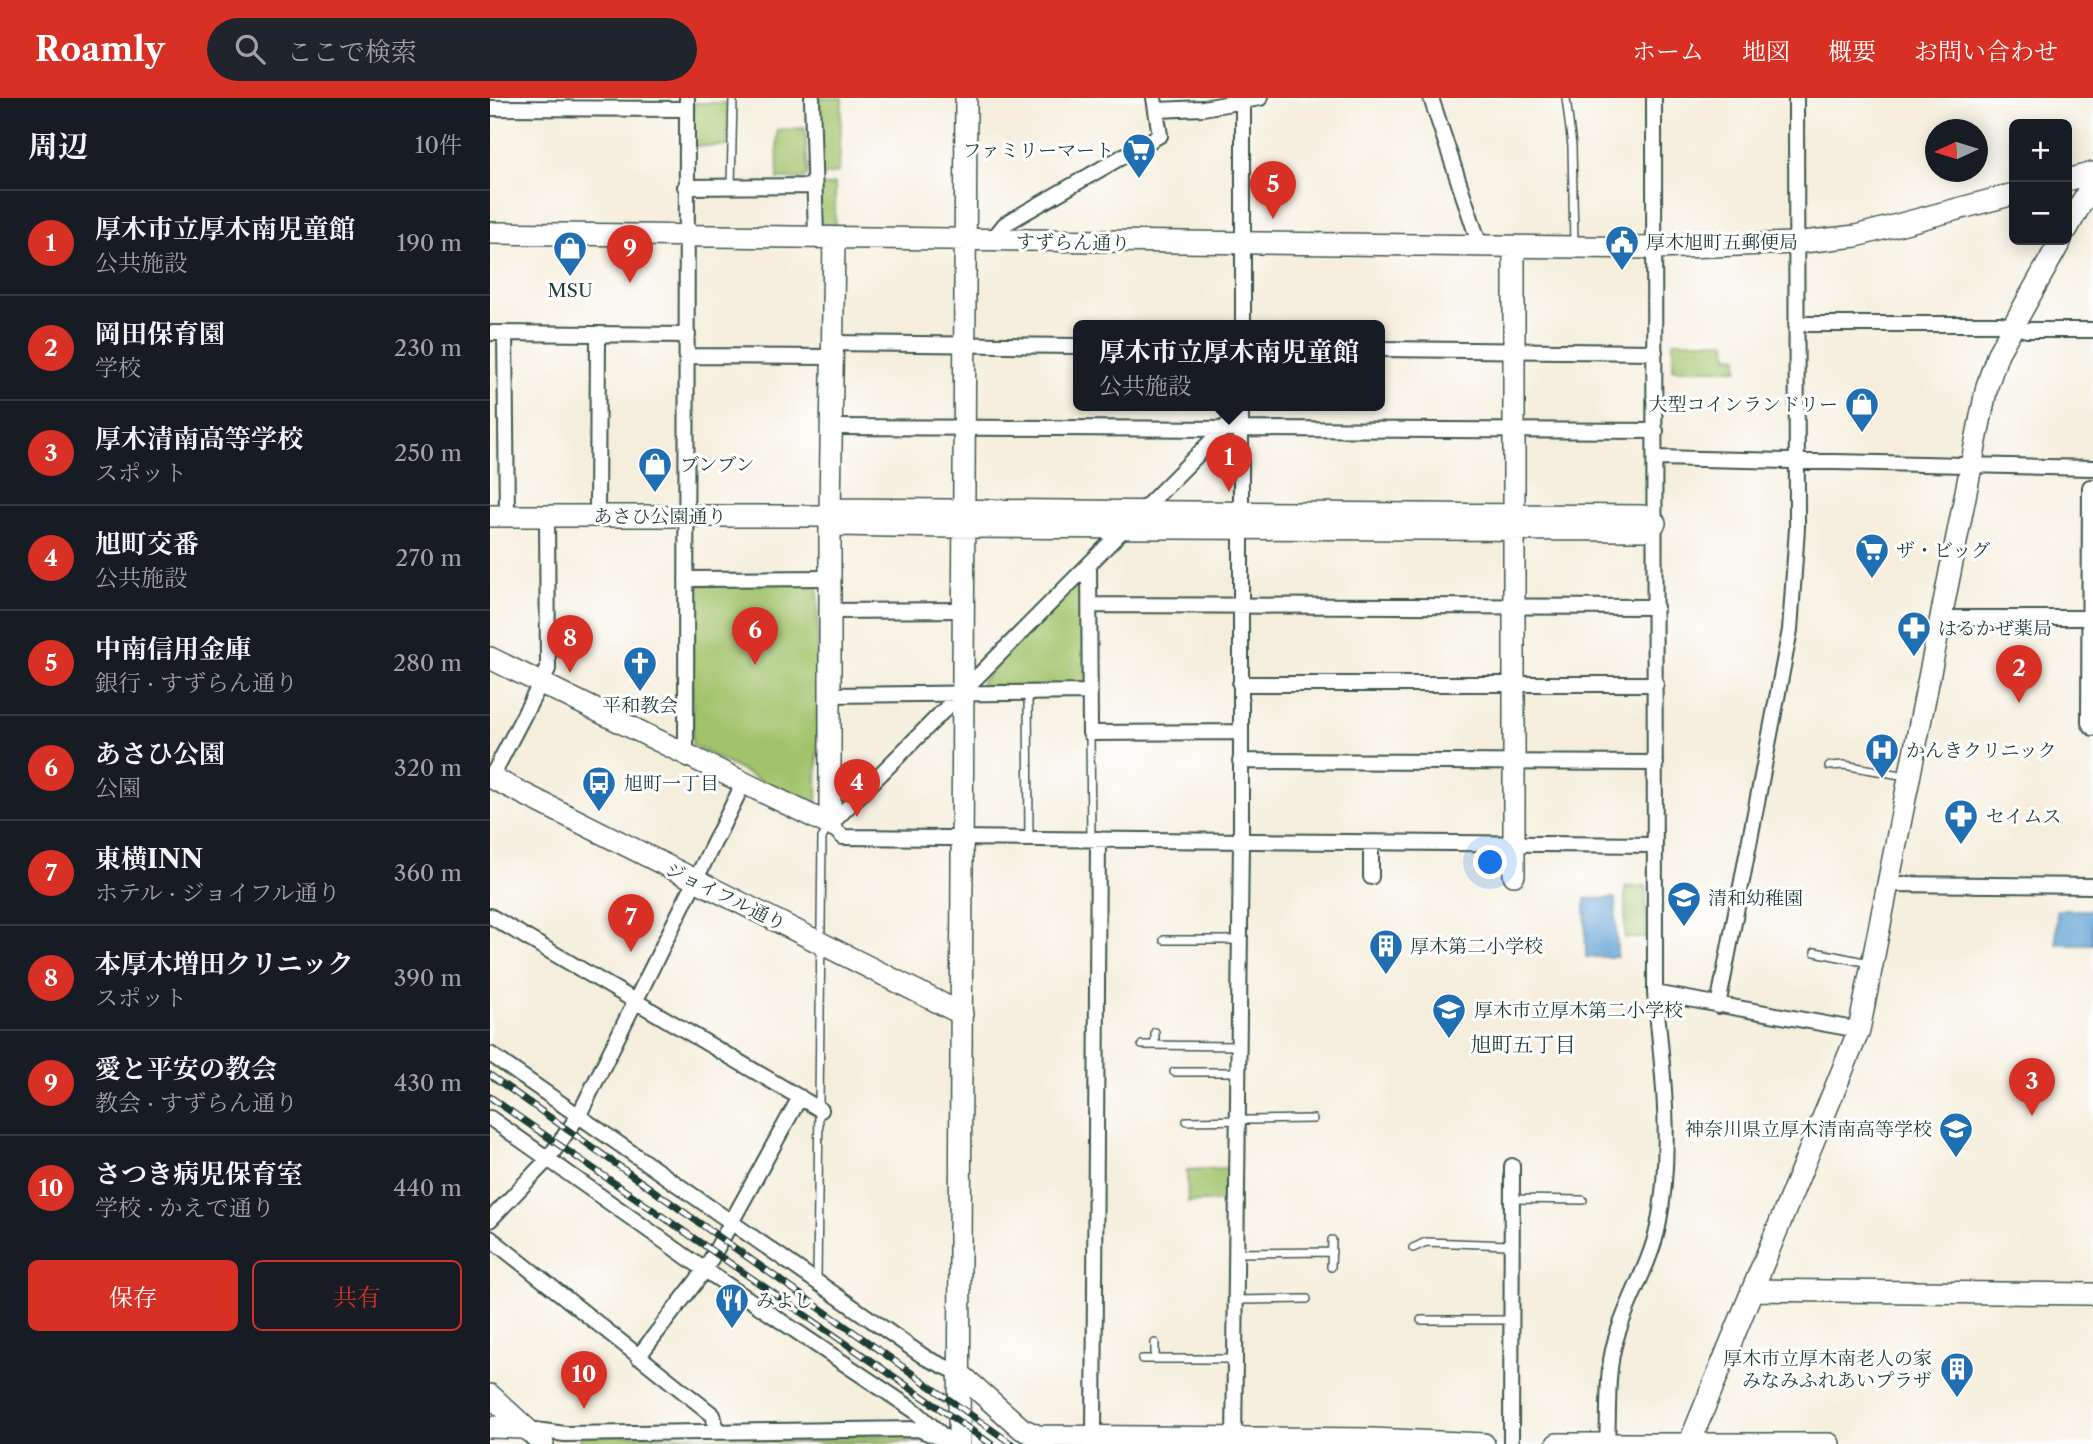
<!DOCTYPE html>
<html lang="ja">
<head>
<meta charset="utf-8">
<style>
	:root { --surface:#171b24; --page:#20242c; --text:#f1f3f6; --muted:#9ea1a6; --line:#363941; --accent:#d93025 }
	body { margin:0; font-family:"Libre Caslon Text","Noto Serif JP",serif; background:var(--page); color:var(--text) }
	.controls { position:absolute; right:21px; top:21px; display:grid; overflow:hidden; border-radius:10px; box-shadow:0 4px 18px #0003 }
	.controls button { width:63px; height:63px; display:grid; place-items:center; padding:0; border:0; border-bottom:2px solid var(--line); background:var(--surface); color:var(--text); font:35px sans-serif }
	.compass { position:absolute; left:1435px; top:21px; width:63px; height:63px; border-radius:50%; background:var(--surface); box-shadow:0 4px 18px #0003; rotate:266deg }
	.you { position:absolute; left:1001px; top:765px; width:24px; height:24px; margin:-18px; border:5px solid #fff; border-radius:50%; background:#1a73e8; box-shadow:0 0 0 10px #1a73e833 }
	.badge { display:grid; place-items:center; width:46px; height:46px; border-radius:50%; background:var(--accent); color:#fff; font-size:23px; font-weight:700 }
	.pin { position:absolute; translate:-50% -58px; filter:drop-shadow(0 2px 4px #0008) }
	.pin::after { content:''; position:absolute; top:37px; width:24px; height:21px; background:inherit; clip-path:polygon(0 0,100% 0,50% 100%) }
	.popup { position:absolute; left:583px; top:222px; width:312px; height:91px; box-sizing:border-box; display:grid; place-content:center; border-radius:10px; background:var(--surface); filter:drop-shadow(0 2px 5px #0005); font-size:23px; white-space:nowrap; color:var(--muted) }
	.popup b { font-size:26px; color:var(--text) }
	.popup::after { content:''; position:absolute; left:50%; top:100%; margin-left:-14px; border:14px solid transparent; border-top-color:var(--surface) }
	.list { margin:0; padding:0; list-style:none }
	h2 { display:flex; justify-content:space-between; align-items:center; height:91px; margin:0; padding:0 28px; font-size:30px }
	h2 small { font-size:23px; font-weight:400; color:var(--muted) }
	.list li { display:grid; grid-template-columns:46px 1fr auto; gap:21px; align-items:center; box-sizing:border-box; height:105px; padding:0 28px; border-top:2px solid var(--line) }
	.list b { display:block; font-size:26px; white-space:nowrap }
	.list p { margin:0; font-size:23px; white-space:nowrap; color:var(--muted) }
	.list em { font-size:23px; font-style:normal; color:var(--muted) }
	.actions { display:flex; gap:14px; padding:21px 28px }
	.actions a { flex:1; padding:16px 0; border:2px solid var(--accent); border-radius:10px; text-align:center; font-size:24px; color:var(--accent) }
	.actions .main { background:var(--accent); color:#fff }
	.icon { flex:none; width:38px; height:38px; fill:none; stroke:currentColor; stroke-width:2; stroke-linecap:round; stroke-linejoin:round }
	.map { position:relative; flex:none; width:1603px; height:1346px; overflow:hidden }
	header { display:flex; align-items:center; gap:42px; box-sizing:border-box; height:98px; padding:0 35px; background:var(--accent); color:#fff }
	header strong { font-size:33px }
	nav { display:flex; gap:38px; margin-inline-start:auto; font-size:24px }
	.search { width:490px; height:63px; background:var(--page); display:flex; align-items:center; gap:18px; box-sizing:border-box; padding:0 24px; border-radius:38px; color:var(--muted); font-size:26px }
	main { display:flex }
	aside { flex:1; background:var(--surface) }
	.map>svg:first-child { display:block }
	.green { fill:#a2c36b; stroke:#608050; stroke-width:2 }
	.water { fill:#5fa1d3; stroke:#3f6f84; stroke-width:2 }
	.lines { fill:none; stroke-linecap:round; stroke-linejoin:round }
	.lane-casing { stroke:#3f584d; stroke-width:10 }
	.street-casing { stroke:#3f584d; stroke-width:18 }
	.secondary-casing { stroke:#3f584d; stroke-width:24 }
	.lane { stroke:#fff; stroke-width:7 }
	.street { stroke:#fff; stroke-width:14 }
	.secondary { stroke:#fff; stroke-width:21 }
	.rail-casing { stroke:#1f3d34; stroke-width:7 }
	.rail { stroke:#fff; stroke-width:4.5; stroke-dasharray:13; stroke-linecap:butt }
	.labels { text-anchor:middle; stroke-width:6; stroke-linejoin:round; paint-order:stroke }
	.poi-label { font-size:19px; fill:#1f3d34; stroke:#fff; text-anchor:start }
	.street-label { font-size:19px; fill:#1f3d34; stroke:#fff }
	.neighbourhood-label { font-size:21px; fill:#1f3d34; stroke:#fff }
</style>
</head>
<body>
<header>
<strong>Roamly</strong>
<div class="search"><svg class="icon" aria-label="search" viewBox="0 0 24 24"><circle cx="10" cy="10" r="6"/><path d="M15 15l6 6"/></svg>ここで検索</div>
<nav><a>ホーム</a><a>地図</a><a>概要</a><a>お問い合わせ</a></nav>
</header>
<main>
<aside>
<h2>周辺<small>10件</small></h2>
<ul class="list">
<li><span class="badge">1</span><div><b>厚木市立厚木南児童館</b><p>公共施設</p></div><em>190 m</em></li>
<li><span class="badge">2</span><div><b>岡田保育園</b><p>学校</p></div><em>230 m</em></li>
<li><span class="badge">3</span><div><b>厚木清南高等学校</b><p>スポット</p></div><em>250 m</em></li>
<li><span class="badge">4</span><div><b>旭町交番</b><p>公共施設</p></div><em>270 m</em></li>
<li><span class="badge">5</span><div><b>中南信用金庫</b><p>銀行 · すずらん通り</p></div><em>280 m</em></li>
<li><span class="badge">6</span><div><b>あさひ公園</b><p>公園</p></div><em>320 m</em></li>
<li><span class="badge">7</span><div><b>東横INN</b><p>ホテル · ジョイフル通り</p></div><em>360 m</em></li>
<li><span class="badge">8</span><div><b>本厚木増田クリニック</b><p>スポット</p></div><em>390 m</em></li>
<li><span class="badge">9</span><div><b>愛と平安の教会</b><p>教会 · すずらん通り</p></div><em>430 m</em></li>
<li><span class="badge">10</span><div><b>さつき病児保育室</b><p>学校 · かえで通り</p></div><em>440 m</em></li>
</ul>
<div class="actions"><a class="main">保存</a><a>共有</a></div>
</aside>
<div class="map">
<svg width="1603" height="1346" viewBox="0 0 1603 1346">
	<rect width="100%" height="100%" fill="#fff"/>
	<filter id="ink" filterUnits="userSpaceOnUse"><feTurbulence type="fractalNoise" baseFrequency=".0143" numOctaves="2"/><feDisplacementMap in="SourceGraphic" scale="14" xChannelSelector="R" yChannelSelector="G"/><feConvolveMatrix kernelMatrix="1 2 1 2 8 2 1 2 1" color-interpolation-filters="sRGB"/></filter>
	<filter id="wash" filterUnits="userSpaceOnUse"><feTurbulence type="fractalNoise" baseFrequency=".00686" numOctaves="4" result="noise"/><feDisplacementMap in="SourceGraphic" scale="28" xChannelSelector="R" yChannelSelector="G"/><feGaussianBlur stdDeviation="1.57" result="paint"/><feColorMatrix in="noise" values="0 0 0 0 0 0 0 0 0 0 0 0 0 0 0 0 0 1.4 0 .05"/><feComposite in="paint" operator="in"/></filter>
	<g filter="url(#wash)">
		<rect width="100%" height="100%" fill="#f5eedc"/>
		<!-- green -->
		<path class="green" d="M329,0H352L349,74L330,79Z
			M204,5H238V48H203Z
			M315,30L318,76L314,81H288L287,32Z
			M345,86V131L335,129L329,122L328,89Z
			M1183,243H1237L1238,258L1248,259V271H1183Z
			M593,477L596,584L592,589L491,591V584Z
			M325,485L328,488L327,712L202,647L203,487Z
			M1156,788L1157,840H1135V789Z
			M737,1070V1104H698L697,1072Z
			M89,1337H433L447,1344L91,1346Z"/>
		<!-- water -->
		<path class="water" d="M1125,800L1127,859H1096L1095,801Z
			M1567,812H1603V846H1566Z"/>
	</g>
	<g filter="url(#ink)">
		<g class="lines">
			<!-- lane casing -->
			<g class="lane-casing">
				<path id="lane" d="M1076,0L1082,48L1084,145
					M241,88L243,0
					M538,594L539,741
					M600,635L601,741
					M1339,668L1354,667L1416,678
					M674,842H748
					M1325,854L1379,865
					M665,934V947
					M652,947L747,948
					M684,974H747
					M697,1023L823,1021
					M1020,1101L1093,1102
					M923,1150L936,1144L1019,1147
					M747,1155L842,1154
					M841,1169L842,1142
					M327,1182L332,740L338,730
					M745,1202L817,1201
					M931,1222H1020
					M665,1245V1261
					M652,1261H745"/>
			</g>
			<!-- street casing -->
			<g class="street-casing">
				<path id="street" d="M322,0L326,139
					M941,0L990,148
					M0,10L197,11
					M667,12L713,10L770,0
					M195,89L324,88
					M502,142L515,126L670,37L664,0
					M1306,226H1511L1537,232H1603
					M753,228V5
					M0,235L198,237
					M15,235L17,418
					M342,245L588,248
					M890,251L1165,254
					M198,258L342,259
					M751,313L340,727L353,739L1165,747
					M342,329L1166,333
					M1167,360L1603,370
					M1603,389H1600L1599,625L1603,630
					M107,418L108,236
					M599,466L600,635L751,634
					M196,481L340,480
					M599,507L1166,509
					M340,513L473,512
					M1453,520H1599
					M750,586H1166
					M340,597L600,594
					M196,655L197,0
					M750,663L1166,665
					M0,682L58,571L57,418
					M881,746V779
					M1398,786L1603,788
					M0,818L331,1012
					M1165,895L1369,932
					M1228,908L1300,532L1307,430L1306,0
					M0,956L436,1260L469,1275
					M0,1020L215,1172L425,1313L462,1346
					M0,1122L58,1061L89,1017L254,684
					M0,1140L223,1317L227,1333
					M148,1259L215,1172L310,999
					M38,1331L75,1336L428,1331L453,1341
					M604,1337L608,741
					M1117,1345C1119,1313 1116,1275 1125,1244C1136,1204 1159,1170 1168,1129C1183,1053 1173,972 1165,895L1164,0
					M744,1346L751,743V310
					M1021,1346L1022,1068"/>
			</g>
			<!-- secondary casing -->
			<g class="secondary-casing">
				<path id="secondary" d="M1577,82L1603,75
					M1577,131L1603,84
					M0,135L1166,150L1304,145L1366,138L1524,96
					M1024,149V777
					M346,411L1153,418L1165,425L1154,432L461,429L346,427L340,418Z
					M0,418H340
					M0,560L340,727V418L344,141
					M0,679L472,916
					M1264,1192L1603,1196
					M469,1275L532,1331L548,1338L882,1341L994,1346
					M0,1297L53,1346
					M0,1329L33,1330
					M1200,1344L1369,932L1497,288L1508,255L1571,142
					M469,1346L476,0
					M1067,1346H1339"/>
			</g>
			<!-- lane -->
			<use href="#lane" class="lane"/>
			<!-- street -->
			<use href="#street" class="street"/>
			<!-- secondary -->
			<use href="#secondary" class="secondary"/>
			<!-- rail casing -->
			<g class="rail-casing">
				<path id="rail" d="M0,977L522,1346
					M0,999L501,1346"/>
			</g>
			<!-- rail -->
			<use href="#rail" class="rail"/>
		</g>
	</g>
	<!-- icons -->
	<defs>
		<g id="supermarket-pin" transform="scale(1.75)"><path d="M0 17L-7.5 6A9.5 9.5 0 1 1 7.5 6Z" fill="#1f6fb2" stroke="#fff"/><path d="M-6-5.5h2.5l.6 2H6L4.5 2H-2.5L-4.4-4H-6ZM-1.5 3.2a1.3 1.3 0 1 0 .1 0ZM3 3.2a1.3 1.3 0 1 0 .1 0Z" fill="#fff"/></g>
		<g id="civic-pin" transform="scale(1.75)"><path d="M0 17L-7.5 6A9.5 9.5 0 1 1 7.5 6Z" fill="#1f6fb2" stroke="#fff"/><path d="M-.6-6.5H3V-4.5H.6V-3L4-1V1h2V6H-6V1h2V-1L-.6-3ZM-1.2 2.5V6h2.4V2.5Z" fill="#fff"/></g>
		<g id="shop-pin" transform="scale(1.75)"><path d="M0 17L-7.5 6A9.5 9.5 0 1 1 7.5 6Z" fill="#1f6fb2" stroke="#fff"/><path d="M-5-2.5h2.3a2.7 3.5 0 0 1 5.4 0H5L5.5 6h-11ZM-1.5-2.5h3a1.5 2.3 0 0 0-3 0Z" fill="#fff"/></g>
		<g id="pharmacy-pin" transform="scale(1.75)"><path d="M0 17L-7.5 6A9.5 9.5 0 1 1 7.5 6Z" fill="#1f6fb2" stroke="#fff"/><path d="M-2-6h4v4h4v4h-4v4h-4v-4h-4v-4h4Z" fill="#fff"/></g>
		<g id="church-pin" transform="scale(1.75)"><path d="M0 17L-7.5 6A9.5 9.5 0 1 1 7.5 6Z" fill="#1f6fb2" stroke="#fff"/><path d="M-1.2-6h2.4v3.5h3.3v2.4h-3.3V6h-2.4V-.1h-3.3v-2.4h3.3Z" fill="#fff"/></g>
		<g id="hospital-pin" transform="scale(1.75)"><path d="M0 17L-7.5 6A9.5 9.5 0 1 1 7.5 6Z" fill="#1f6fb2" stroke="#fff"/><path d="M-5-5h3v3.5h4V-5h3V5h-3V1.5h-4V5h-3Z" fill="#fff"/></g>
		<g id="bus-pin" transform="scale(1.75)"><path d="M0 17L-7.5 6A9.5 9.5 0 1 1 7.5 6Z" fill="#1f6fb2" stroke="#fff"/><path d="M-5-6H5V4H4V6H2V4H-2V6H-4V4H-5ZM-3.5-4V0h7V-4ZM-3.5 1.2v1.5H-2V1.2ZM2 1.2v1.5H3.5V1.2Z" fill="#fff"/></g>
		<g id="school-pin" transform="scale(1.75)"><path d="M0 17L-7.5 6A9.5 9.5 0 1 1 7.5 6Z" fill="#1f6fb2" stroke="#fff"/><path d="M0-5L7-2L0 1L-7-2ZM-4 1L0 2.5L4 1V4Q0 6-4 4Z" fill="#fff"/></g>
		<g id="building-pin" transform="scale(1.75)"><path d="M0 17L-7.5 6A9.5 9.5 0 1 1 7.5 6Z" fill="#1f6fb2" stroke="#fff"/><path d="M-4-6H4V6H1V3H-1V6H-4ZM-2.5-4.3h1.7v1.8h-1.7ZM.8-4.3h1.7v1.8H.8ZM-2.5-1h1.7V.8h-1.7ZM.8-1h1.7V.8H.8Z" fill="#fff"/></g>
		<g id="restaurant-pin" transform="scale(1.75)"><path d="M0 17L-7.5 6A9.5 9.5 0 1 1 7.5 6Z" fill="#1f6fb2" stroke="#fff"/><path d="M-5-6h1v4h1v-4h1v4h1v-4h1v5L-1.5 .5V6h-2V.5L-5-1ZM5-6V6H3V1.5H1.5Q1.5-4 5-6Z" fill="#fff"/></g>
	</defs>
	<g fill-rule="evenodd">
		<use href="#supermarket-pin" x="649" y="52"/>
		<use href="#civic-pin" x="1132" y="144"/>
		<use href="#shop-pin" x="80" y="150"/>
		<use href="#shop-pin" x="1372" y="306"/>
		<use href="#shop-pin" x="165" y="366"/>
		<use href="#supermarket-pin" x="1382" y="452"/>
		<use href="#pharmacy-pin" x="1424" y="530"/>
		<use href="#church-pin" x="150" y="565"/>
		<use href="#hospital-pin" x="1392" y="652"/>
		<use href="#bus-pin" x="109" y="685"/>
		<use href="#pharmacy-pin" x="1471" y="718"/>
		<use href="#school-pin" x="1194" y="800"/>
		<use href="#building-pin" x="896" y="848"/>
		<use href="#school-pin" x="959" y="912"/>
		<use href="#school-pin" x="1466" y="1031"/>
		<use href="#restaurant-pin" x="242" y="1202"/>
		<use href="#building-pin" x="1467" y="1271"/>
	</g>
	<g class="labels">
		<!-- poi labels -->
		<g class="poi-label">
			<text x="624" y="59" text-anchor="end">ファミリーマート</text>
			<text x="1156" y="151">厚木旭町五郵便局</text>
			<text x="80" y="199" text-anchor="middle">MSU</text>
			<text x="1348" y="313" text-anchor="end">大型コインランドリー</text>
			<text x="190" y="373">ブンブン</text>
			<text x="1406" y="459">ザ・ビッグ</text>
			<text x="1448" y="537">はるかぜ薬局</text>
			<text x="150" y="614" text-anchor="middle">平和教会</text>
			<text x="1416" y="659">かんきクリニック</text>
			<text x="134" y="692">旭町一丁目</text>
			<text x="1496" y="725">セイムス</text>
			<text x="1218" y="807">清和幼稚園</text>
			<text x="920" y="855">厚木第二小学校</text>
			<text x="984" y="919">厚木市立厚木第二小学校</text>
			<text x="1442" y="1038" text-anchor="end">神奈川県立厚木清南高等学校</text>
			<text x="266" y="1209">みよし</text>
			<text x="1442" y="1267" text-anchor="end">厚木市立厚木南老人の家<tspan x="1442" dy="22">みなみふれあいプラザ</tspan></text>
		</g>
		<!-- street labels -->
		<g class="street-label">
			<text transform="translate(583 144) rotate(1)" y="7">すずらん通り</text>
			<text x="170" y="425">あさひ公園通り</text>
			<text transform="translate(236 798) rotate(26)" y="7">ジョイフル通り</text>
		</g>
		<!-- neighbourhood labels -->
		<g class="neighbourhood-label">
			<text x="1033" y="954">旭町五丁目</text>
		</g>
	</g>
</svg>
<div class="controls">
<button>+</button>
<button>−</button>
</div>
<svg class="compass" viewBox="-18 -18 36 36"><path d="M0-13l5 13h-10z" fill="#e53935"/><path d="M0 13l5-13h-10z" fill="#9ea1a6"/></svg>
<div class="you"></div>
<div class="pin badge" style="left:739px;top:394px">1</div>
<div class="popup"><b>厚木市立厚木南児童館</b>公共施設</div>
<div class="pin badge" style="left:1529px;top:605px">2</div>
<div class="pin badge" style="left:1542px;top:1018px">3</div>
<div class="pin badge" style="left:367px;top:719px">4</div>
<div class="pin badge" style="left:783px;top:121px">5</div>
<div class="pin badge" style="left:265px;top:567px">6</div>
<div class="pin badge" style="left:141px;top:854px">7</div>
<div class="pin badge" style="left:80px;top:575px">8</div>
<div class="pin badge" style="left:140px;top:185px">9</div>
<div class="pin badge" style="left:94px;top:1311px">10</div>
</div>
</main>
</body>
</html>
